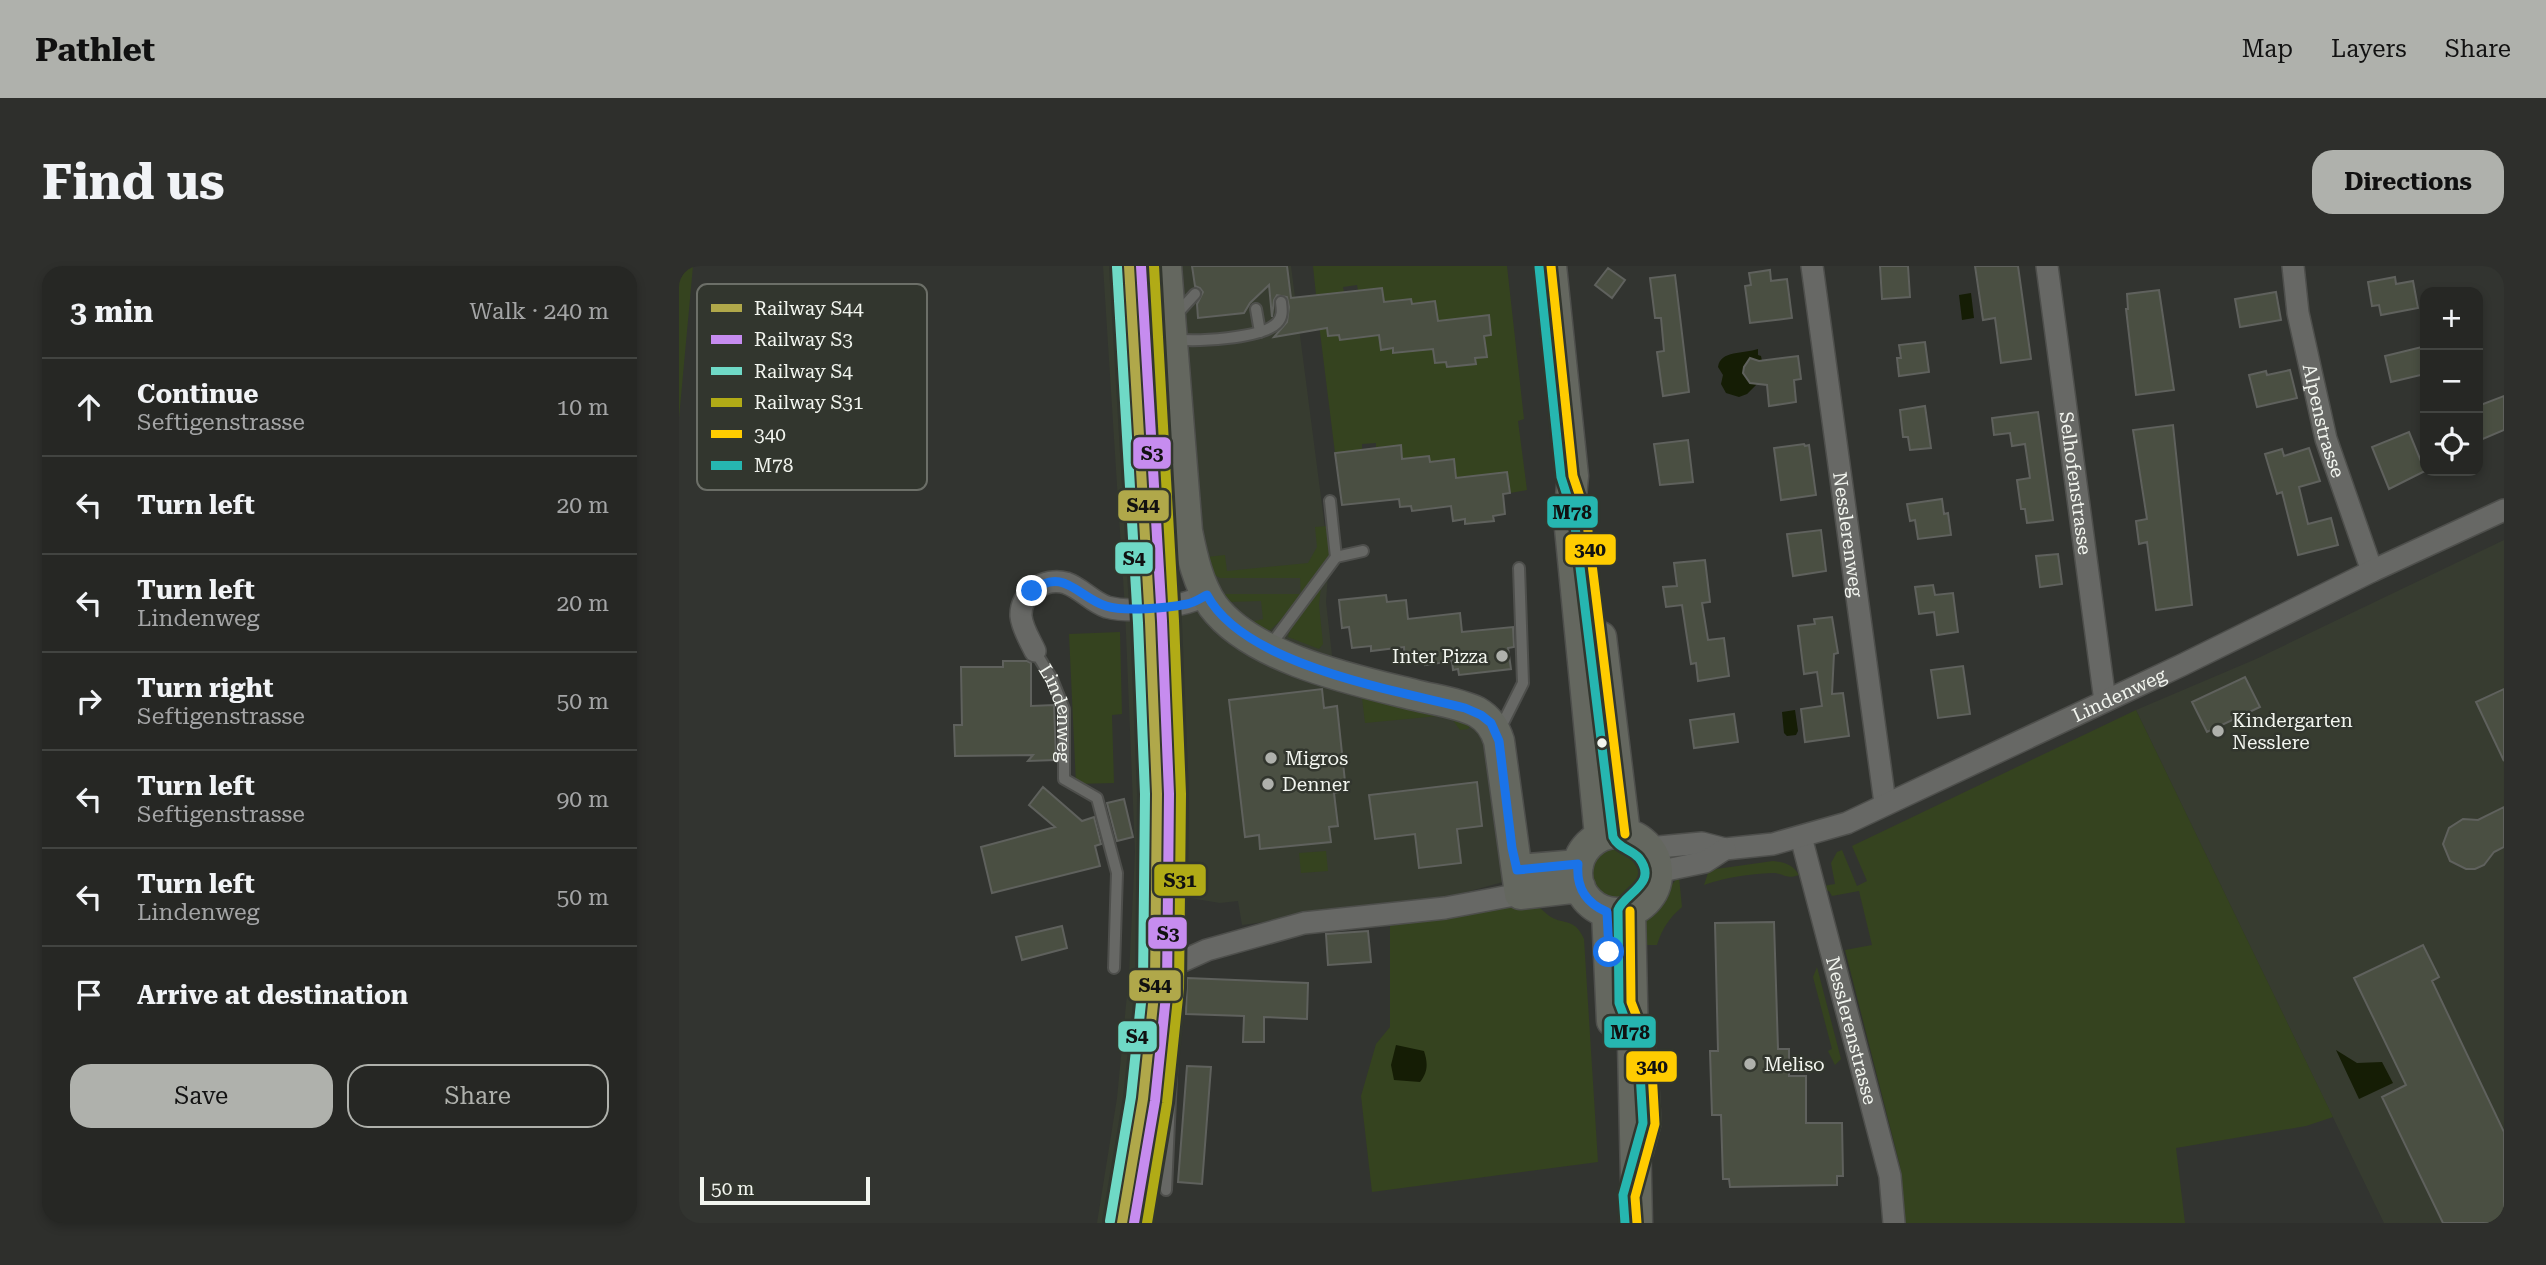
<!DOCTYPE html>
<html lang="en">
<head>
<meta charset="utf-8">
<style>
	:root { --surface:#262724; --page:#2e2f2c; --text:#f1f3f6; --muted:#a4a5a6; --line:#424441; --accent:#afb1ac }
	body { margin:0; font-family:"Roboto Serif",serif; background:var(--page); color:var(--text) }
	.controls { position:absolute; right:21px; top:21px; display:grid; overflow:hidden; border-radius:14px; box-shadow:0 4px 10px #0003 }
	.controls button { width:63px; height:63px; display:grid; place-items:center; padding:0; border:0; border-bottom:2px solid var(--line); background:var(--surface); color:var(--text); font:35px sans-serif }
	.scale { position:absolute; left:21px; bottom:18px; width:170px; box-sizing:border-box; padding-left:7px; border:4px solid #f2f5ef; border-top:0; font-size:19px; line-height:24px; white-space:nowrap; color:#f2f5ef; -webkit-text-stroke:5px #32362e; paint-order:stroke }
	.stop { position:absolute; width:21px; height:21px; margin:-16px; border:5px solid #1a73e8; border-radius:50%; background:#fff }
	.stop.end { background:#1a73e8; border-color:#fff; box-shadow:0 2px 7px #0008 }
	.list { margin:0; padding:0; list-style:none }
	h2 { display:flex; justify-content:space-between; align-items:center; height:91px; margin:0; padding:0 28px; font-size:30px }
	h2 small { font-size:23px; font-weight:400; color:var(--muted) }
	.list li { display:grid; grid-template-columns:46px 1fr auto; gap:21px; align-items:center; box-sizing:border-box; height:98px; padding:0 28px; border-top:2px solid var(--line) }
	.list b { display:block; font-size:26px; white-space:nowrap }
	.list p { margin:0; font-size:23px; white-space:nowrap; color:var(--muted) }
	.list em { font-size:23px; font-style:normal; color:var(--muted) }
	.actions { display:flex; gap:14px; padding:21px 28px }
	.actions a { flex:1; padding:16px 0; border:2px solid var(--accent); border-radius:21px; text-align:center; font-size:24px; color:var(--accent) }
	.actions .main { background:var(--accent); color:#111 }
	.icon { flex:none; width:38px; height:38px; fill:none; stroke:currentColor; stroke-width:2; stroke-linecap:round; stroke-linejoin:round }
	.map { position:relative; flex:none; width:1825px; height:957px; overflow:hidden; border-radius:21px }
	header { display:flex; align-items:center; gap:42px; box-sizing:border-box; height:98px; padding:0 35px; background:var(--accent); color:#111 }
	header strong { font-size:33px }
	nav { display:flex; gap:38px; margin-inline-start:auto; font-size:24px }
	.intro { display:flex; align-items:center; justify-content:space-between; box-sizing:border-box; height:168px; padding:0 42px }
	h1 { margin:0; font-size:49px }
	.button { padding:18px 32px; border-radius:21px; background:var(--accent); color:#111; font-size:24px; font-weight:700 }
	main { display:flex; gap:42px; padding:0 42px }
	aside { flex:1; background:var(--surface); border-radius:21px; box-shadow:0 4px 10px #0003 }
	.map>svg:first-child { display:block }
	.built { fill:#373c30 }
	.green { fill:#35431f }
	.water { fill:#151d05 }
	.building { fill:#4a4f42; stroke:#5f615d; stroke-width:2 }
	.lines { fill:none; stroke-linecap:round; stroke-linejoin:round }
	.lane-casing { stroke:#4e4f4c; stroke-width:14 }
	.street-casing { stroke:#4e4f4c; stroke-width:24 }
	.secondary-casing { stroke:#4e4f4c; stroke-width:33 }
	.lane { stroke:#676865; stroke-width:10 }
	.street { stroke:#676865; stroke-width:21 }
	.secondary { stroke:#64675f; stroke-width:30 }
	.bus-1-casing { stroke:#32362e; stroke-width:14 }
	.bus-2-casing { stroke:#32362e; stroke-width:14 }
	.bus-1 { stroke:#fc0; stroke-width:9 }
	.bus-2 { stroke:#26b6b0; stroke-width:9 }
	.rail-1-casing { stroke:#32362e; stroke-width:16 }
	.rail-2-casing { stroke:#32362e; stroke-width:16 }
	.rail-3-casing { stroke:#32362e; stroke-width:16 }
	.rail-4-casing { stroke:#32362e; stroke-width:16 }
	.rail-1 { stroke:#b0a84a; stroke-width:10 }
	.rail-2 { stroke:#c68cef; stroke-width:10 }
	.rail-3 { stroke:#6fd9c6; stroke-width:10 }
	.rail-4 { stroke:#b1ab16; stroke-width:10 }
	.route { stroke:#1a73e8; stroke-width:9 }
	.poi-dot { fill:#afb1ac; stroke:#32362e; stroke-width:2.5 }
	.bus-dot { fill:#f2f5ef; stroke:#32362e; stroke-width:2.5 }
	.labels { text-anchor:middle; stroke-width:5; stroke-linejoin:round; paint-order:stroke }
	.street-label { font-size:19px; fill:#f2f5ef; stroke:#32362e }
	.poi-label { font-size:19px; fill:#f2f5ef; stroke:#32362e; text-anchor:start }
	.key { fill:#32362e; stroke:#6c6f68; stroke-width:2 }
	.key-label { font-size:19px; fill:#f2f5ef }
	.line-badge { stroke:#32362e; stroke-width:2.5 }
	.pale-badge-label { font-size:19px; text-anchor:middle; font-weight:bold; fill:#111 }
</style>
</head>
<body>
<header>
<strong>Pathlet</strong>
<nav><a>Map</a><a>Layers</a><a>Share</a></nav>
</header>
<div class="intro"><h1>Find us</h1><a class="button">Directions</a></div>
<main>
<aside>
<h2>3 min<small>Walk · 240 m</small></h2>
<ul class="list">
<li><svg class="icon" aria-label="ahead" viewBox="0 0 24 24"><path d="M12 20V5M6 11l6-6 6 6"/></svg><div><b>Continue</b><p>Seftigenstrasse</p></div><em>10 m</em></li>
<li><svg class="icon" aria-label="left" viewBox="0 0 24 24"><path d="M17 20v-9H6M10 6l-5 5 5 5"/></svg><div><b>Turn left</b></div><em>20 m</em></li>
<li><svg class="icon" aria-label="left" viewBox="0 0 24 24"><path d="M17 20v-9H6M10 6l-5 5 5 5"/></svg><div><b>Turn left</b><p>Lindenweg</p></div><em>20 m</em></li>
<li><svg class="icon" aria-label="right" viewBox="0 0 24 24"><path d="M7 20v-9h11M14 6l5 5-5 5"/></svg><div><b>Turn right</b><p>Seftigenstrasse</p></div><em>50 m</em></li>
<li><svg class="icon" aria-label="left" viewBox="0 0 24 24"><path d="M17 20v-9H6M10 6l-5 5 5 5"/></svg><div><b>Turn left</b><p>Seftigenstrasse</p></div><em>90 m</em></li>
<li><svg class="icon" aria-label="left" viewBox="0 0 24 24"><path d="M17 20v-9H6M10 6l-5 5 5 5"/></svg><div><b>Turn left</b><p>Lindenweg</p></div><em>50 m</em></li>
<li><svg class="icon" aria-label="arrive" viewBox="0 0 24 24"><path d="M6 21V4h12l-3 4 3 4H6"/></svg><div><b>Arrive at destination</b></div></li>
</ul>
<div class="actions"><a class="main">Save</a><a>Share</a></div>
</aside>
<div class="map">
<svg width="1825" height="957" viewBox="0 0 1825 957">
	<rect width="100%" height="100%" fill="#323430"/>
	<!-- built -->
	<path class="built" d="M424,0H462L482,350L509,345H518L777,448L807,470L828,612L824,616L762,633L563,659L559,635L541,637L493,629L475,837L455,957H418L438,832L450,708L456,586L446,344Z
		M496,0H612L650,293L647,336L654,398L589,372L545,335L522,287Z
		M1825,274V957H1705L1457,444L1577,393Z"/>
	<!-- green -->
	<path class="green" d="M0,0H14L0,152Z
		M634,0H828L845,153L839,155L848,224L831,227L828,206L777,212L775,193L724,199L722,180L697,182V177L683,178V184L656,187L639,50L646,49L649,70L660,69L661,74L689,71L700,64L702,83L714,82L715,87L743,84L753,78L756,97L767,96L768,101L797,97L796,92L807,91L805,70L812,69L809,49L759,55L756,35L733,38L731,33L718,34L705,41L703,22L679,25L678,19L664,21L665,26L637,29Z
		M648,260L652,291L604,352L591,364H582L572,356L584,353L582,335L549,336L543,328H622L621,312H541L531,306L528,291L546,289L548,305L629,297L638,281L636,261Z
		M642,320L640,339L644,378L640,383L609,371L613,357Z
		M441,366L443,448L433,449L435,517L397,518L390,368Z
		M685,428L777,448L792,459L789,463L781,464L770,449L686,457L683,432Z
		M1457,444L1654,851L1627,860L1497,882L1506,957H1226L1221,900L1166,684L1193,679L1180,625L1153,630L1150,625L1145,624L1144,620L1156,618L1152,597L1158,586L1163,584L1178,620L1188,615L1173,580Z
		M909 607a29 29 0 1 1 58 0a29 29 0 1 1-58 0Z
		M647,585L649,605L622,607L620,587Z
		M1094,595C1106,596 1114,599 1120,609C1105,614 1106,607 1093,607C1070,608 1047,611 1025,619L1030,604Z
		M1000,611L1003,641C990,652 983,663 978,679H961C961,674 960,666 961,661C962,657 995,614 1000,611Z
		M851,634C858,639 862,643 869,649C883,660 895,650 905,673L919,896L693,926L682,830L697,778L711,761V659Z
		M1138,701L1162,793L1156,799L1149,785L1153,783L1134,711Z"/>
	<!-- water -->
	<path class="water" d="M1292,27L1295,52L1283,54L1280,29Z
		M1079,83V89L1082,90L1083,95L1074,93L1069,95L1064,107L1072,117L1082,114L1068,128L1060,131L1047,127L1042,118L1044,109L1039,101C1041,84 1065,88 1079,83Z
		M1116,444L1119,465L1117,469L1108,470L1105,467L1103,446Z
		M717,779L745,785C749,797 749,806 741,816L715,814L712,799Z
		M1657,784L1678,797L1703,796L1714,817L1680,833Z"/>
	<!-- building -->
	<path class="building" d="M513,0H608L612,32L703,22L705,36L732,33L733,38L756,35L759,55L810,49L812,69L805,70L808,91L796,92L797,98L768,101L767,96L756,97L754,83L714,87V82L702,84L700,69L661,74L660,69L649,70L648,62L595,71L608,56L610,41L608,31L598,29L595,34L593,51L590,19L571,37L565,47L519,52L518,38L524,26L521,22L516,20Z
		M1201,0H1229L1231,31L1203,33Z
		M1296,0H1339L1352,93L1322,97L1316,52L1304,54Z
		M929,2L946,14L933,32L916,19Z
		M1091,4L1092,15L1108,13L1113,52L1071,57L1066,20L1072,19L1070,7Z
		M996,9L1010,126L984,130L978,86L985,85L982,52H976L971,12Z
		M1716,11L1717,18L1734,15L1739,42L1702,49L1700,39L1693,40L1689,16Z
		M1480,24L1495,124L1457,129L1447,43H1449L1448,28Z
		M1597,26L1602,54L1561,61L1556,33Z
		M1246,76L1250,106L1220,110L1218,92H1222L1220,79Z
		M1743,81L1746,108L1712,116L1706,90Z
		M1119,90L1122,113L1115,114L1117,136L1090,140L1088,119L1071,117L1064,107L1065,101L1071,92L1080,95Z
		M1611,104L1618,132L1578,141L1570,109L1587,105L1588,109Z
		M1825,130V164L1799,175V140Z
		M1246,140L1252,182L1231,184L1229,171H1224L1221,144Z
		M1359,146L1374,254L1348,257L1346,243H1342L1338,214L1351,212L1346,178L1333,180L1331,167L1315,169L1313,152Z
		M1494,159L1513,339L1477,344L1468,276L1460,278L1457,255L1468,253L1454,164Z
		M1730,166L1746,205L1710,223L1693,181Z
		M1009,174L1014,216L981,219L975,178Z
		M1125,178L1126,180L1130,179L1137,229L1102,234L1095,182Z
		M722,179L723,193L750,190L751,196L775,193L777,212L828,206L831,227L824,228L826,248L814,250L815,255L786,258V253L774,255L772,240L733,245L732,240L721,241L720,233L663,239L656,187Z
		M1630,182L1641,215L1620,221L1629,258L1652,252L1659,279L1619,289L1603,226L1598,228L1586,188L1603,183L1605,190Z
		M1263,233L1265,248L1269,247L1272,269L1239,273L1236,254L1231,255L1228,238Z
		M1142,264L1147,305L1114,310L1108,268Z
		M1379,288L1383,318L1361,321L1357,290Z
		M1026,294L1031,336L1023,337L1029,374L1045,372L1050,410L1019,415L1017,397L1012,398L1003,339L987,341L984,321L998,320L995,297Z
		M1254,319L1256,329L1274,327L1279,366L1258,369L1255,346L1240,348L1236,321Z
		M707,329L708,336L727,334L729,353L781,347L783,366L834,361L835,381L829,382L832,403L780,409L779,403L774,404L773,395L746,399L745,393L726,396L725,381L692,385V380L673,382L670,361L663,362L660,334Z
		M1153,351L1159,387L1155,388L1153,428L1164,427L1170,470L1126,476L1122,443L1143,440L1138,406L1125,408L1119,360L1136,358L1135,353Z
		M324,395H348L352,397V440L375,439L377,494L349,495L354,489L276,490L275,459H283L282,401H324Z
		M1284,400L1291,448L1259,452L1252,404Z
		M1566,411L1581,441L1528,466L1513,436Z
		M643,423L645,442L658,440L667,525L655,527L659,560L650,561L652,576L581,583L580,569L566,571L550,434Z
		M1825,423V495L1797,436Z
		M1055,448L1059,476L1015,482L1011,454Z
		M798,516L803,560L778,563L782,597L740,602L736,568L696,573L690,529Z
		M364,521L403,555L415,551L422,578L416,580L421,600L313,627L302,581L376,561L350,539Z
		M445,533L454,571L438,575L428,537Z
		M1825,541V581L1815,586L1805,599L1796,603H1787L1771,595L1764,578L1770,562L1784,553L1799,554Z
		M1095,656L1099,783H1110V810H1127V857H1163L1164,910H1158V919L1051,921L1050,913H1044L1042,849H1033L1031,785H1039L1036,657Z
		M383,660L388,682L343,694L337,671Z
		M689,665L692,696L649,699L647,668Z
		M1744,679L1760,711L1753,715L1825,866V957H1764L1703,831L1727,819L1675,712Z
		M508,712L629,717L628,753L585,751V776H564L565,750L507,748Z
		M508,800L532,801L523,918L499,916Z"/>
	<g class="lines">
		<!-- lane casing -->
		<g class="lane-casing">
			<g id="lane">
				<path d="M577,43L581,66"/>
				<path d="M495,51L516,28"/>
				<path d="M493,73C515,76 583,73 598,57C604,51 603,44 602,36"/>
				<path d="M657,291L684,285"/>
				<path d="M591,380L657,291L651,235"/>
				<path id="s1" d="M356,385L373,413L385,443V513L418,532L438,607L435,702"/>
				<path d="M820,465L844,417L840,302"/>
				<path d="M963,764L972,787L976,858L968,888"/>
				<path d="M487,924L497,698"/>
			</g>
		</g>
		<!-- street casing -->
		<g class="street-casing">
			<g id="street">
				<path id="s2" d="M1133,0L1206,537"/>
				<path id="s3" d="M1368,0L1426,435"/>
				<path id="s4" d="M1614,0L1619,47L1647,173L1693,305"/>
				<path d="M356,385C351,374 343,362 342,350C341,327 366,311 387,317C402,322 413,336 428,341C455,348 504,341 528,329"/>
				<path id="s5" d="M1122,571L1211,910L1215,957"/>
				<path id="s6" d="M969,582L1023,577L1046,583L1094,578L1168,557L1503,399L1693,305L1825,244"/>
				<path d="M978,606L1026,596L1046,583"/>
				<path d="M497,698L528,684L625,657L766,642L841,628"/>
			</g>
		</g>
		<!-- secondary casing -->
		<g class="secondary-casing">
			<path id="secondary" d="M487,0L508,265C513,290 519,318 534,340C574,393 675,414 736,429C756,434 780,437 798,446C810,453 816,462 820,475L841,628L901,621
				M872,0L894,210L890,252L921,570
				M922,371L946,568
				M898 607a40 40 0 1 1 80 0a40 40 0 1 1-80 0Z
				M838,604L899,599
				M951,645L958,957
				M928,646L933,755"/>
		</g>
		<!-- lane -->
		<use href="#lane" class="lane"/>
		<!-- street -->
		<use href="#street" class="street"/>
		<!-- secondary -->
		<use href="#secondary" class="secondary"/>
		<!-- bus-1 casing -->
		<g class="bus-1-casing">
			<path id="bus-1" d="M872,0L894,210L907,249L946,568
				M951,645L952,736L972,787L976,858L956,931L958,957"/>
		</g>
		<!-- bus-2 casing -->
		<g class="bus-2-casing">
			<path id="bus-2" d="M860,1L882,211L895,252L934,571C939,582 952,583 960,592C980,618 945,627 939,644L940,737L960,790L964,857L944,929L946,957"/>
		</g>
		<!-- bus-1 -->
		<use href="#bus-1" class="bus-1"/>
		<!-- bus-2 -->
		<use href="#bus-2" class="bus-2"/>
		<!-- rail-1 casing -->
		<g class="rail-1-casing">
			<path id="rail-1" d="M443,957L464,833L476,719L478,528L471,356L450,0"/>
		</g>
		<!-- rail-2 casing -->
		<g class="rail-2-casing">
			<path id="rail-2" d="M455,957L476,835L488,720L490,528L483,355L462,0"/>
		</g>
		<!-- rail-3 casing -->
		<g class="rail-3-casing">
			<path id="rail-3" d="M431,955L452,831L464,718L466,528L459,357L438,1"/>
		</g>
		<!-- rail-4 casing -->
		<g class="rail-4-casing">
			<path id="rail-4" d="M468,957L488,837L500,722L502,528L495,355L475,0"/>
		</g>
		<!-- rail-1 -->
		<use href="#rail-1" class="rail-1"/>
		<!-- rail-2 -->
		<use href="#rail-2" class="rail-2"/>
		<!-- rail-3 -->
		<use href="#rail-3" class="rail-3"/>
		<!-- rail-4 -->
		<use href="#rail-4" class="rail-4"/>
	</g>
	<g class="lines">
		<!-- route -->
		<path class="route" d="M353,325C384,300 399,331 427,340C446,346 488,342 508,338C515,337 522,332 528,329C565,399 715,424 786,442L802,449L812,457L820,475L833,582L838,604L899,598C897,622 907,637 928,646L930,686"/>
	</g>
	<!-- markers -->
	<g class="poi-dot">
		<circle cx="823" cy="390" r="7"/>
		<circle cx="1539" cy="465" r="7"/>
		<circle cx="592" cy="492" r="7"/>
		<circle cx="589" cy="518" r="7"/>
		<circle cx="1071" cy="798" r="7"/>
	</g>
	<circle class="bus-dot" cx="923" cy="477" r="6"/>
	<g class="labels">
		<!-- street labels -->
		<g class="street-label">
			<text dy="7" stroke="none"><textPath href="#s4" startOffset="158">Alpenstrasse</textPath></text>
			<text dy="7" stroke="none"><textPath href="#s3" startOffset="219">Selhofenstrasse</textPath></text>
			<text dy="7" stroke="none"><textPath href="#s2" startOffset="271">Nesslerenweg</textPath></text>
			<text dy="7" stroke="none"><textPath href="#s6" startOffset="504">Lindenweg</textPath></text>
			<text dy="7" stroke="none"><textPath href="#s1" startOffset="68">Lindenweg</textPath></text>
			<text dy="7" stroke="none"><textPath href="#s5" startOffset="200">Nesslerenstrasse</textPath></text>
		</g>
		<!-- poi labels -->
		<g class="poi-label">
			<text x="809" y="397" text-anchor="end">Inter Pizza</text>
			<text x="1553" y="461">Kindergarten<tspan x="1553" dy="22">Nesslere</tspan></text>
			<text x="606" y="499">Migros</text>
			<text x="603" y="525">Denner</text>
			<text x="1085" y="805">Meliso</text>
		</g>
	</g>
	<!-- legend -->
	<rect x="18" y="18" width="230" height="206" rx="10" class="key"/>
	<rect x="32" y="38" width="31" height="8" fill="#b0a84a"/>
	<rect x="32" y="69" width="31" height="9" fill="#c68cef"/>
	<rect x="32" y="101" width="31" height="8" fill="#6fd9c6"/>
	<rect x="32" y="132" width="31" height="9" fill="#b1ab16"/>
	<rect x="32" y="164" width="31" height="8" fill="#fc0"/>
	<rect x="32" y="195" width="31" height="9" fill="#26b6b0"/>
	<g class="key-label">
		<text x="75" y="49">Railway S44</text>
		<text x="75" y="80">Railway S3</text>
		<text x="75" y="112">Railway S4</text>
		<text x="75" y="143">Railway S31</text>
		<text x="75" y="175">340</text>
		<text x="75" y="206">M78</text>
	</g>
	<g class="line-badge">
		<rect x="453" y="170" width="40" height="34" rx="7" fill="#c68cef"/>
		<rect x="438" y="223" width="53" height="33" rx="7" fill="#b0a84a"/>
		<rect x="867" y="229" width="53" height="34" rx="7" fill="#26b6b0"/>
		<rect x="885" y="267" width="53" height="33" rx="7" fill="#fc0"/>
		<rect x="435" y="275" width="40" height="34" rx="7" fill="#6fd9c6"/>
		<rect x="474" y="597" width="54" height="34" rx="7" fill="#b1ab16"/>
		<rect x="468" y="650" width="41" height="34" rx="7" fill="#c68cef"/>
		<rect x="449" y="703" width="54" height="33" rx="7" fill="#b0a84a"/>
		<rect x="924" y="749" width="54" height="34" rx="7" fill="#26b6b0"/>
		<rect x="438" y="754" width="41" height="33" rx="7" fill="#6fd9c6"/>
		<rect x="946" y="784" width="53" height="33" rx="7" fill="#fc0"/>
	</g>
	<g class="pale-badge-label">
		<text x="473" y="194">S3</text>
		<text x="464" y="246">S44</text>
		<text x="893" y="253">M78</text>
		<text x="911" y="290">340</text>
		<text x="455" y="299">S4</text>
		<text x="501" y="621">S31</text>
		<text x="489" y="674">S3</text>
		<text x="476" y="726">S44</text>
		<text x="951" y="773">M78</text>
		<text x="458" y="777">S4</text>
		<text x="973" y="807">340</text>
	</g>
</svg>
<div class="controls">
<button>+</button>
<button>−</button>
<button><svg class="icon" aria-label="locate" viewBox="0 0 24 24"><circle cx="12" cy="12" r="6"/><path d="M12 2v4M12 18v4M2 12h4M18 12h4"/></svg></button>
</div>
<div class="scale">50 m</div>
<div class="stop" style="left:930px;top:686px"></div>
<div class="stop end" style="left:353px;top:325px"></div>
</div>
</main>
</body>
</html>
